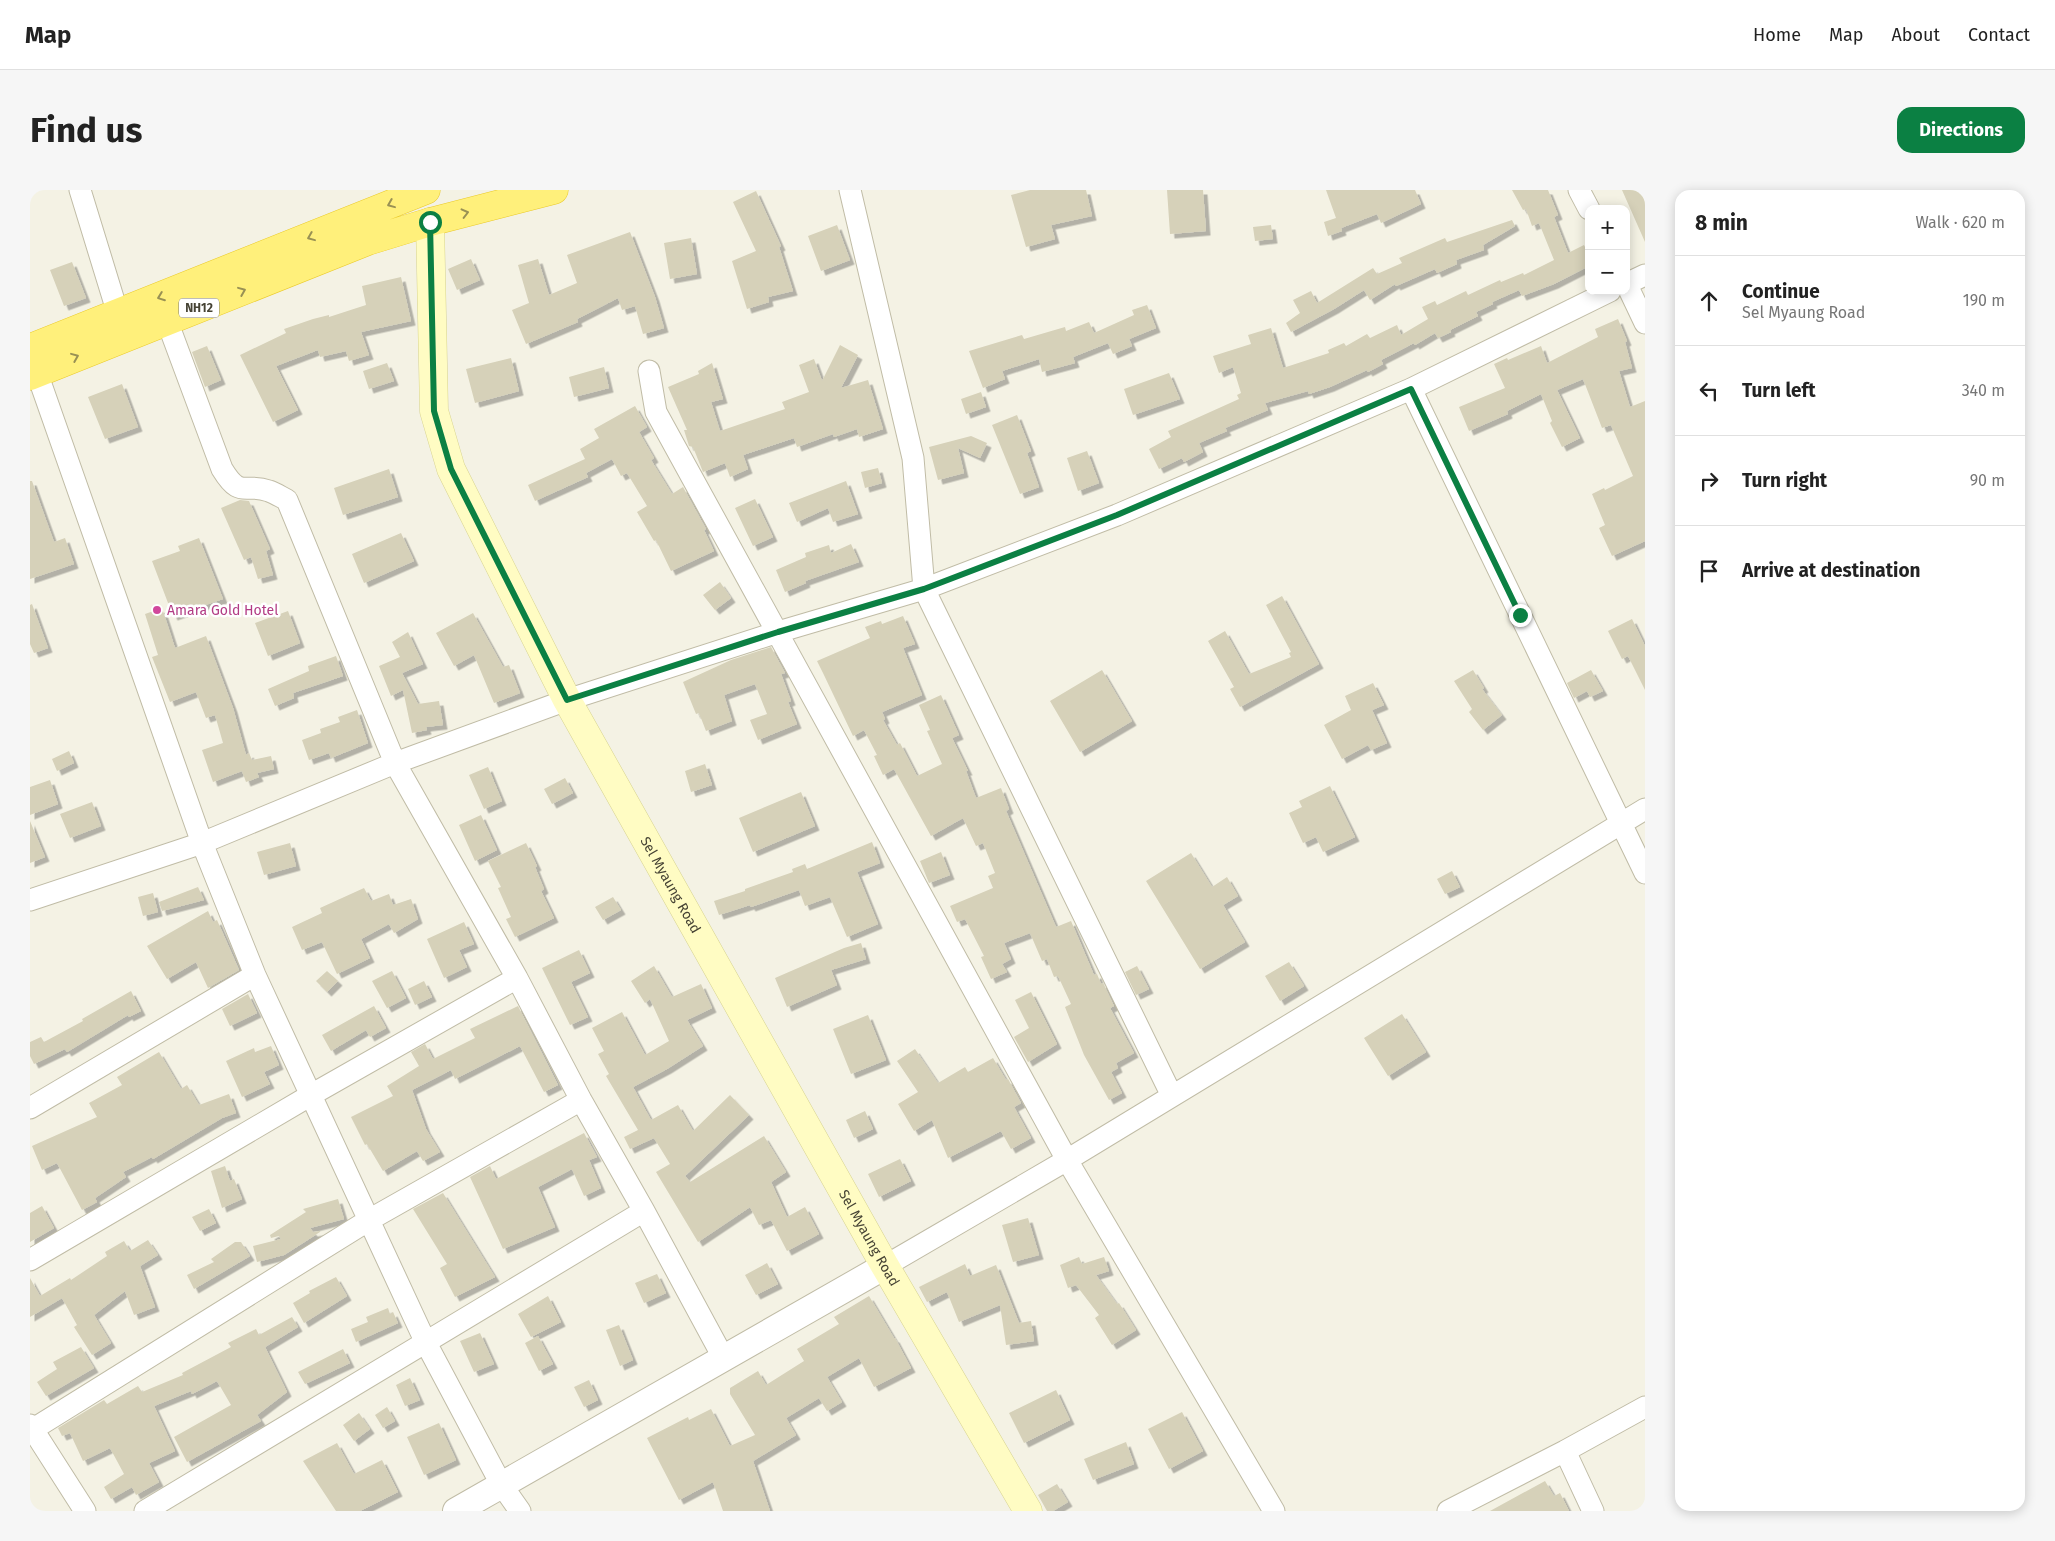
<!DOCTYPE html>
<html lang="en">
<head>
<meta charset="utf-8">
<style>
	:root { --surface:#fff; --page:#f6f6f6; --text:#222; --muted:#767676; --line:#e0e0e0; --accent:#0b8043 }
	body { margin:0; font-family:"Fira Sans",sans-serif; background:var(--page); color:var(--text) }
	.controls { position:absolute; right:15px; top:15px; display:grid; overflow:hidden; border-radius:10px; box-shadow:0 2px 12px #0003 }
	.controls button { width:45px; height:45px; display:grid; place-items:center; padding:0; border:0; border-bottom:1px solid var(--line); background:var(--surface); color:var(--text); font:25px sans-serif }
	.stop { position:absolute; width:15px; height:15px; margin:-11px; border:4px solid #0b8043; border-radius:50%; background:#fff }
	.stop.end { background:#0b8043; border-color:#fff; box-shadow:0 1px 5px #0008 }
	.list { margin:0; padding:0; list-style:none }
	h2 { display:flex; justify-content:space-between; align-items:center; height:65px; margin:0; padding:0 20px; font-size:21px }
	h2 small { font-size:16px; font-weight:400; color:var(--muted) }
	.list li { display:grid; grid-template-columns:32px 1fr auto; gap:15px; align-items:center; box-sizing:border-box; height:90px; padding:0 20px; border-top:1px solid var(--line) }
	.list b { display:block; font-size:19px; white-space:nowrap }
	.list p { margin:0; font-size:16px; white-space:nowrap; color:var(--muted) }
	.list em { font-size:16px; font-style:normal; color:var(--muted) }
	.icon { flex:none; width:28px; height:28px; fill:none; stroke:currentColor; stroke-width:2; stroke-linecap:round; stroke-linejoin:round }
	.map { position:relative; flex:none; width:1615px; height:1321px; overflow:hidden; border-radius:15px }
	header { display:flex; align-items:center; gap:30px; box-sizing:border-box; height:70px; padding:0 25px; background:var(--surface); border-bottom:1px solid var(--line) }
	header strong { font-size:24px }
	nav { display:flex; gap:28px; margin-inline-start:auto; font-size:18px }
	.intro { display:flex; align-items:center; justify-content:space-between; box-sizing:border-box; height:120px; padding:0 30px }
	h1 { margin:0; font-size:35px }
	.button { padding:12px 22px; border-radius:15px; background:var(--accent); color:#fff; font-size:18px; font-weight:700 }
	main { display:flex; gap:30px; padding:0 30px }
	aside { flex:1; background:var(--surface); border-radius:15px; box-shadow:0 2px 12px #0003 }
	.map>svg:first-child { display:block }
	.building { fill:#d6d1b9; filter:url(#shadow) }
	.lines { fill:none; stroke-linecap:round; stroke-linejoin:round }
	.minor-casing { stroke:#c0bca6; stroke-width:23 }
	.tertiary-casing { stroke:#c0bca6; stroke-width:28 }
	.secondary-casing { stroke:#d7d390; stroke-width:29 }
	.trunk-casing { stroke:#eac929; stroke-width:29 }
	.minor { stroke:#fff; stroke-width:21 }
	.tertiary { stroke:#fff; stroke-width:26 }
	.secondary { stroke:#fffcc3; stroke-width:28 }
	.trunk { stroke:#fff07b; stroke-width:28 }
	.oneway { stroke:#999154 }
	.route { stroke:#0b8043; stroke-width:6 }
	.hotel-dot { fill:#d1479c; stroke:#fff; stroke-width:2 }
	.labels { text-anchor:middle; stroke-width:5; stroke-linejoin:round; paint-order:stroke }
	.shield { fill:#fff; stroke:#7e7b71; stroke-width:1 }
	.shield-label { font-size:12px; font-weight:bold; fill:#464334 }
	.hotel-label { font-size:14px; fill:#b23c85; stroke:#fff; text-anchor:start }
	.street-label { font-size:14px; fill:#464334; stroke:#fff }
</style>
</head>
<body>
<header>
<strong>Map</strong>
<nav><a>Home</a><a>Map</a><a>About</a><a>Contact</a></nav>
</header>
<div class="intro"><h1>Find us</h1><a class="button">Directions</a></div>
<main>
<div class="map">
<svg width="1615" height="1321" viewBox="0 0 1615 1321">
	<defs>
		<filter id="shadow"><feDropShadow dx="4.5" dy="4.5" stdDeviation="0" flood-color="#0004"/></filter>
	</defs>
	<rect width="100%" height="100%" fill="#f4f2e4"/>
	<!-- building -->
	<path class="building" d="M1000,0H1056L1062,26L1021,35L1025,49L996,57L981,5Z
		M1137,0H1173L1176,41L1140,44Z
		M1296,0H1385L1391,14L1351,33L1347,24L1311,38L1312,41L1298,46L1294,32L1306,28Z
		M1482,0H1518L1528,25L1524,27L1538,63L1554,55L1559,65V76L1524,94L1492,106L1489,100L1462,112L1463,114L1446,122L1448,126L1420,140L1421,142L1408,148L1405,143L1385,155L1384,153L1351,170L1353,174L1338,182L1337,180L1300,197L1279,204L1278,201L1235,213L1238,220L1195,238L1197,241L1169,253L1173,262L1154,272L1152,268L1129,279L1119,259L1141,247L1138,241L1209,209L1207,205L1211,203L1203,177L1189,183L1183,166L1221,154L1218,145L1241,138L1253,178L1299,163L1298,160L1314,153L1316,156L1337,144L1340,148L1367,135L1371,145L1398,129L1392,117L1405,111L1407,115L1436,101L1438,105L1470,90L1471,92L1493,83L1494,85L1524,70L1509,33L1502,36L1496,19L1493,20Z
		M1592,0H1615V52Z
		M726,1L751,56L749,57L763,101L738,107L739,112L717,119L702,71L726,61L703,12Z
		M1482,30L1485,36L1453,55L1454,60L1426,70L1427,74L1407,83L1405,79L1366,96L1365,94L1340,110L1334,100L1304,119L1261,142L1256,133L1270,123L1263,110L1281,101L1287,113L1343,78L1347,84L1372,73L1369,68L1415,48L1417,52Z
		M807,35L820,70L791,81L778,46Z
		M1241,35L1243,49L1225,51L1223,37Z
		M600,42L625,107L634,138L613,144L605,116L592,120L588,108L547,129L548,132L496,154L482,120L499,113L488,75L508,69L519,105L547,93L537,65Z
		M661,48L667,84L640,89L634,53Z
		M441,69L450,90L427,100L418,79Z
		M42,72L56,108L34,116L20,80Z
		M371,87L381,131L331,142L339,165L319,171L316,161L290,167L288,160L246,176L268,220L243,232L210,165L256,143L254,139L283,129L299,125V127L336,115L332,96Z
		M1117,115L1126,138L1099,149L1102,156L1083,164L1078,153L1043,167L1045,173L1012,182L1009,169L972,181L975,189L953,198L939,161L992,145L994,149L1035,137L1036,141L1059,132L1064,143L1104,125L1102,120Z
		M1588,129L1597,151L1595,152L1602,178L1589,181L1600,217L1615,211V351L1582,366L1569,338L1575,335L1562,304L1574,298L1575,300L1603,286L1581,235L1572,238L1553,189L1527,200L1550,248L1532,257L1520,233L1522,231L1511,204L1477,221L1478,224L1439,241L1429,217L1475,198L1464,174L1477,168L1478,170L1511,156L1517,173L1568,147L1565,139Z
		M810,155L828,165L811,198L838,190L853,239L829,247L827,239L804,247L803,244L767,257L764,248L713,265L718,279L700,287L695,273L673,282L663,257L659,256L654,240H657L638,197L669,184L668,181L682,173L693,209L681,212L690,241L755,219L752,212L779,202L769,175L784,169L792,191Z
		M177,156L191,190L175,197L162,162Z
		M481,168L489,201L445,213L436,179Z
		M357,173L364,191L339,199L333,181Z
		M574,177L579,198L544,207L539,187Z
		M1139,183L1150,209L1103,225L1094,199Z
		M92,194L108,237L75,249L58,207Z
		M951,202L956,217L936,224L931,209Z
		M605,216L617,237L609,242L624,268L621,270L642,304L653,297L676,339L674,340L684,361L641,381L626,350L624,351L607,322L617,316L597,283L591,286L582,269L556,283L558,287L505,311L498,295L555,269L550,259L569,248L564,239Z
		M987,225L1001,261L997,263L1009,297L990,304L962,235Z
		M941,246L957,253L950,268L928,258L934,283L908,290L899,257Z
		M1057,261L1069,293L1048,301L1037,268Z
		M848,278L852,293L835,298L831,282Z
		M359,279L368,307L313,325L304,298Z
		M0,291H2L24,352L35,348L44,374L0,389Z
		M816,291L828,324L803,332L798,318L767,332L759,313Z
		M725,309L743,347L723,356L705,318Z
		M210,310L219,311L240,359L236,361L243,385L228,389L221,367L214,370L191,318Z
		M371,343L384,371L334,393L322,364Z
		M169,348L193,409L143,426L122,371L150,361L148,356Z
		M821,354L829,372L775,391L776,393L755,402L746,380L776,367L775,363L799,355L801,363Z
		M690,392L701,408L685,420L673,405Z
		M1252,406L1289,474L1210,517L1200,499L1204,497L1178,451L1195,441L1219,484L1261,467L1259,463L1261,462L1236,415Z
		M2,414L18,458L4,463L0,454V415Z
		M132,418L145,458L176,446L203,518L216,565L219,563L222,570L241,566L244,579L227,583L229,587L216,592L212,581L183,592L172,560L193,553L185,525L176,528L166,502L140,512L122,467L128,465L115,424Z
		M258,421L270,453L238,466L225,433Z
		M443,423L473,477L479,475L490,503L464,513L444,465L424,476L406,443Z
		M873,426L885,454L873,458L892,505L852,522L855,529L853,530L867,555L870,553L887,586L912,574L897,541L900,540L889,515L911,505L929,545L922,548L938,581H936L946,608L971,598L979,619L976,621L1026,737L1041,731L1064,785L1067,784L1071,794L1073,793L1084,816L1080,818L1104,863L1086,873L1088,878L1081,882L1092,903L1079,910L1054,865L1035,817L1041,814L1028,786L1024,787L1017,769L1012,771L1000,743L974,753L981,769L972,774L977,782L961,789L951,767L954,766L935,729L927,732L920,716L963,698L958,686L965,683L953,653L946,656L933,628L901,646L864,579L853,585L844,566L847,565L834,540L823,546L793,483L787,471L840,448L835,437L851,431L852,434Z
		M1602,429L1615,456V500L1598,466L1592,469L1578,441Z
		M378,442L393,474L372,483L388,514L409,511L413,535L396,537L397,540L382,543L373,500L361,506L349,476L370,467L362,452Z
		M741,457L755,483L751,484L761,511L758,512L767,534L728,550L720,530L737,524L725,494L694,505L702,531L676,541L669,523L666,524L653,492L701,470Z
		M306,466L313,486L263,503L264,508L245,516L238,499L279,481L278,476Z
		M1072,480L1102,531L1050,562L1020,511Z
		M1443,480L1454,498L1452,499L1472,525L1453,540L1439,522L1442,519L1424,491Z
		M1561,480L1573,501L1560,507L1557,501L1544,508L1537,493Z
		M1343,493L1354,515L1342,520L1357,553L1341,560L1338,555L1312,569L1294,535L1321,520L1315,506Z
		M327,520L338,553L301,568L299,563L279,570L272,550L291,543L290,539L310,532L308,527Z
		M39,561L44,573L27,581L22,569Z
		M675,574L682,595L661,602L655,581Z
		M458,577L472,611L454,619L439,585Z
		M535,588L543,603L522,614L514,599Z
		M20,590L28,614L0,625V597Z
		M1300,596L1325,647L1293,662L1286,647L1273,653L1259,623L1272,617L1269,611Z
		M771,602L785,636L723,662L709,628Z
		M62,612L71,636L40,648L30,624Z
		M451,625L467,660L445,671L429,635Z
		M0,631L15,667L0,673Z
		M842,652L850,673L827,682L848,734L817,747L800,707L775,716L769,700L721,717L720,715L689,725L684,711L715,701V699L763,682L762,679L775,674L777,679Z
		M260,653L266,676L234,685L227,662Z
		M496,653L507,676L505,677L514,699L511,701L524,728L485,747L476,729L481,727L468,698L471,697L458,671Z
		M911,662L920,685L899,693L890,671Z
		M1161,663L1182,697L1197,687L1208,706L1193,715L1215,752L1170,779L1116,691Z
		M1422,681L1430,697L1415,704L1407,689Z
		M168,697L174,710L132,721L129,712Z
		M334,698L341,711L359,704L363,715L381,709L388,729L364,743L359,734L331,749L340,768L307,784L292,752L272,760L262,737L292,723L290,718Z
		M123,703L128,722L113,726L108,707Z
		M583,707L591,720L573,730L565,717Z
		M178,721L183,732L187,730L209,780L178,798L166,772L137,789L117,756Z
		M434,732L444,754L429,760L437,777L414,788L397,749Z
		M831,753L836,769L801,780L807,795L757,817L745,788L814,758Z
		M549,760L560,783L541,792L558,827L540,835L512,778Z
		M1259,772L1274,796L1250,811L1235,786Z
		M624,776L642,807L671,794L682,818L657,830L673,856L637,879L603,897L621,930L648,915L663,941L700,905L719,925L655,986L660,992L734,946L756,982L741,992L757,1027L775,1017L789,1044L757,1061L741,1030L729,1035L720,1017L668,1052L626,982L640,974L624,948L600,959L594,947L608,940L576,886L579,884L568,864L574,861L562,838L592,822L615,865L639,851L620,809L615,813L601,791Z
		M1107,776L1119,799L1106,805L1095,782Z
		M297,781L308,791L297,802L286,791Z
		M362,781L376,808L357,818L342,791Z
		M394,791L402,807L385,815L378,799Z
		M101,801L111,821L99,827L98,825L37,862L35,859L4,874L0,866V852L11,847L14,852L53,831L52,829Z
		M1001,802L1027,854L998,872L984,847L999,838L985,810Z
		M218,804L227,823L200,836L192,819Z
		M344,816L356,838L340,847L336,840L301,861L292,845Z
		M488,816L528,895L514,902L490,856L425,889L421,880L382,900L396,939L410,962L393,971L387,961L353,981L337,954L335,955L321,927L363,906L357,896L389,876L381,862L395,854L403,869L445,848L440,839Z
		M1372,824L1396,862L1358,886L1334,848Z
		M838,825L856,870L821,884L803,839Z
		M241,856L249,875L234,882L240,894L212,907L196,871L224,858L225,862Z
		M885,859L908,893L935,877L938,882L963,868L976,890L978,889L991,913L984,917L1001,948L981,959L971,941L918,968L902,930L884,941L868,914L888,902L867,871Z
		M129,862L151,899L157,895L169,915L199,904L206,923L192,928L123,969L122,967L93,982L96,987L65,1008L67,1012L52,1020L27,973L12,980L2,956L67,927L59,913L92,895L87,887Z
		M835,921L843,939L824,948L816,930Z
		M554,943L567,967L559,970L571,998L554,1006L542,979L508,997L525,1037L473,1059L440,987L460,976L466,989Z
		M870,969L881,991L849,1007L838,984Z
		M195,976L200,991L204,989L212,1009L192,1018L181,981Z
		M413,1003L465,1087L425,1107L410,1078L417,1074L383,1019Z
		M308,1009L314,1029L280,1038L283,1042L290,1041V1042L254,1065L227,1072L223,1056L251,1049L249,1046L241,1048L240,1045L276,1022L273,1019Z
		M12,1016L24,1038L0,1052V1023Z
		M179,1019L186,1033L170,1041L162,1027Z
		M998,1028L1009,1065L983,1072L972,1035Z
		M118,1050L128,1065L110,1076L125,1117L104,1125L95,1101L64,1125L81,1153L62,1165L44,1137L47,1135L32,1108L0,1127V1088L10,1106L40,1088L41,1090L77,1066L75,1062L94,1051L100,1061Z
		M205,1052H211L220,1066L164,1099L157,1085L184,1072L181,1069Z
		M1049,1067L1052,1074L1074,1067L1079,1081L1066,1085L1087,1114L1089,1113L1106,1140L1082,1155L1065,1128L1069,1125L1046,1095L1038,1098L1030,1075Z
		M737,1073L748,1094L726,1105L715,1085Z
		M935,1074L940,1086L966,1075L989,1133L1001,1131L1004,1151L976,1155L970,1115L929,1132L917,1102L897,1112L889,1097Z
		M627,1084L636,1103L614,1113L605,1093Z
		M306,1087L317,1106L274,1133L263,1113L280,1103L279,1101Z
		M518,1106L531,1132L501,1147L488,1124Z
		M839,1106L864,1148H865L881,1178L844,1197L829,1168L797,1187L812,1212L797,1221L789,1208L756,1228L766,1245L723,1271L740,1321H693L683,1292L649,1310L617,1248L658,1227L659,1230L681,1219L700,1256L725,1245L700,1204V1198L728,1181L736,1195L774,1171L767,1159L809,1134L804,1127Z
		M358,1118L360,1124L363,1122L368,1133L326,1152L321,1139L338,1132L336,1127Z
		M262,1127L268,1137L235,1157L257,1202L227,1225L231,1231L157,1272L144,1247L201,1215L187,1191L162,1204L161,1201L124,1216L145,1261L119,1273L129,1292L106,1305L102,1297L81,1309L74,1297L94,1284L80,1258L53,1271L40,1243L32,1246L28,1238L74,1210L77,1214L108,1196L112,1202L153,1185L152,1183L201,1157L198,1153L226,1139L229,1145Z
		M589,1135L603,1170L590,1176L576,1140Z
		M450,1143L464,1174L444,1182L430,1151Z
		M508,1146L523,1174L509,1181L495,1153Z
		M51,1157L64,1178L16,1206L7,1192L27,1179L23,1172Z
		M313,1159L320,1173L275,1194L268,1182Z
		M380,1188L390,1210L375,1216L366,1195Z
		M559,1190L568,1210L554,1217L544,1197Z
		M1026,1200L1040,1230L994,1253L979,1223Z
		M357,1217L365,1231L353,1238L345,1225Z
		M1152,1222L1173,1261L1139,1279L1118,1239Z
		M329,1223L340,1239L324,1251L313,1235Z
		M409,1233L426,1270L394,1285L377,1247Z
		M1096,1252L1104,1274L1063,1290L1054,1269Z
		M307,1253L324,1284L352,1270L368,1302L330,1321H306L273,1271Z
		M1515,1291L1524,1306L1530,1303L1539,1321H1460Z
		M1027,1294L1038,1312L1023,1321H1017L1008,1305Z"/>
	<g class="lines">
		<!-- minor casing -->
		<g class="minor-casing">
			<path id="minor" d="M50,0L92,137
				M820,0L883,268L894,399L1142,906
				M1549,0L1559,19
				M1596,93L1615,133
				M1596,94L1615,85
				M137,131L192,279C211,310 214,292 239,301C245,303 251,307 257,310L365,573L487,788L551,910L614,1021L694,1169
				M619,181L626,222L1037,970L1244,1321
				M7,183L172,653L225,785L396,1153L471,1294L490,1321
				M1381,199L1615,683
				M0,710L172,653L365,573L537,510L748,442L894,399L1087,325L1381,199L1580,101
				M0,918L225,785
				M0,1070L281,905L487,788
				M855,1076L1037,970L1615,619
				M0,1235L55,1321
				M0,1241L339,1030L551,910
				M1535,1261L1563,1321
				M115,1321L614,1021
				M1418,1321L1535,1261L1615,1217"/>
		</g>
		<!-- tertiary casing -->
		<g class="tertiary-casing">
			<path id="tertiary" d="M426,1321L855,1076"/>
		</g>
		<!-- secondary casing -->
		<g class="secondary-casing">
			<g id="secondary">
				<path id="s1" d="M400,32L404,221L421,279L537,510L855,1076L998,1321"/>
			</g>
		</g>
		<!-- trunk casing -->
		<g class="trunk-casing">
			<path id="trunk" d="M0,158L396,0
				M0,186L338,51L400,32L524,0"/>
		</g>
		<!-- minor -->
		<use href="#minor" class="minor"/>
		<!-- tertiary -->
		<use href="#tertiary" class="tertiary"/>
		<!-- secondary -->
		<use href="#secondary" class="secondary"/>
		<!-- trunk -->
		<use href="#trunk" class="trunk"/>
	</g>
	<!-- one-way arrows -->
	<defs><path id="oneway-chevron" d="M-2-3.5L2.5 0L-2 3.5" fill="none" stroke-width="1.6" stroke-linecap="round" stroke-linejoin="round" transform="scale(1.25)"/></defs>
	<g class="oneway">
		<use href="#oneway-chevron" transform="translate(361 14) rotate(158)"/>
		<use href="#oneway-chevron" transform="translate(435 23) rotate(-14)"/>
		<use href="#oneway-chevron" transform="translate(281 47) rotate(158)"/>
		<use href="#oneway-chevron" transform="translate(212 101) rotate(-22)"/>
		<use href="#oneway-chevron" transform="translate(131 107) rotate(159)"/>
		<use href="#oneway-chevron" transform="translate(45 167) rotate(-22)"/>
	</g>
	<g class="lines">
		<!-- route -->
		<path class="route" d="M400,32L404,221L421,279L537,510L748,442L894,399L1087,325L1381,199L1490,425"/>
	</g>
	<!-- markers -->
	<circle class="hotel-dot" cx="127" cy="420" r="5"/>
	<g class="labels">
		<!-- shield labels -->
		<rect class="shield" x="149" y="108.5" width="40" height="19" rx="4"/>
		<g class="shield-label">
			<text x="169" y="122">NH12</text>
		</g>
		<!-- hotel labels -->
		<g class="hotel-label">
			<text x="137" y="425">Amara Gold Hotel</text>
		</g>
		<!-- street labels -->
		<g class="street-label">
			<text dy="5" stroke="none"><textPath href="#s1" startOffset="720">Sel Myaung Road</textPath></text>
			<text dy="5" stroke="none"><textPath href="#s1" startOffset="1125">Sel Myaung Road</textPath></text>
		</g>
	</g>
</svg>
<div class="controls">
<button>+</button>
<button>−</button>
</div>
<div class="stop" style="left:400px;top:32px"></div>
<div class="stop end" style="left:1490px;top:425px"></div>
</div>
<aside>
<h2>8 min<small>Walk · 620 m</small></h2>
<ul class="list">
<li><svg class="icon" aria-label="ahead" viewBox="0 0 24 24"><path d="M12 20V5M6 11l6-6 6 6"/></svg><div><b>Continue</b><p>Sel Myaung Road</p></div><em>190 m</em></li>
<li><svg class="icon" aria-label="left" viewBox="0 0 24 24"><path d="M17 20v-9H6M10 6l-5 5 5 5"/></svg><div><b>Turn left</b></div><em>340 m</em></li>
<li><svg class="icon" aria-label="right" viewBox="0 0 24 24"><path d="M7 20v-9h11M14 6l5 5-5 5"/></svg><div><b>Turn right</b></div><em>90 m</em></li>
<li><svg class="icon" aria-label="arrive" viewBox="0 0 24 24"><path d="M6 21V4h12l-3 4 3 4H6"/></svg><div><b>Arrive at destination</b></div></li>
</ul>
</aside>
</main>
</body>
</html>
